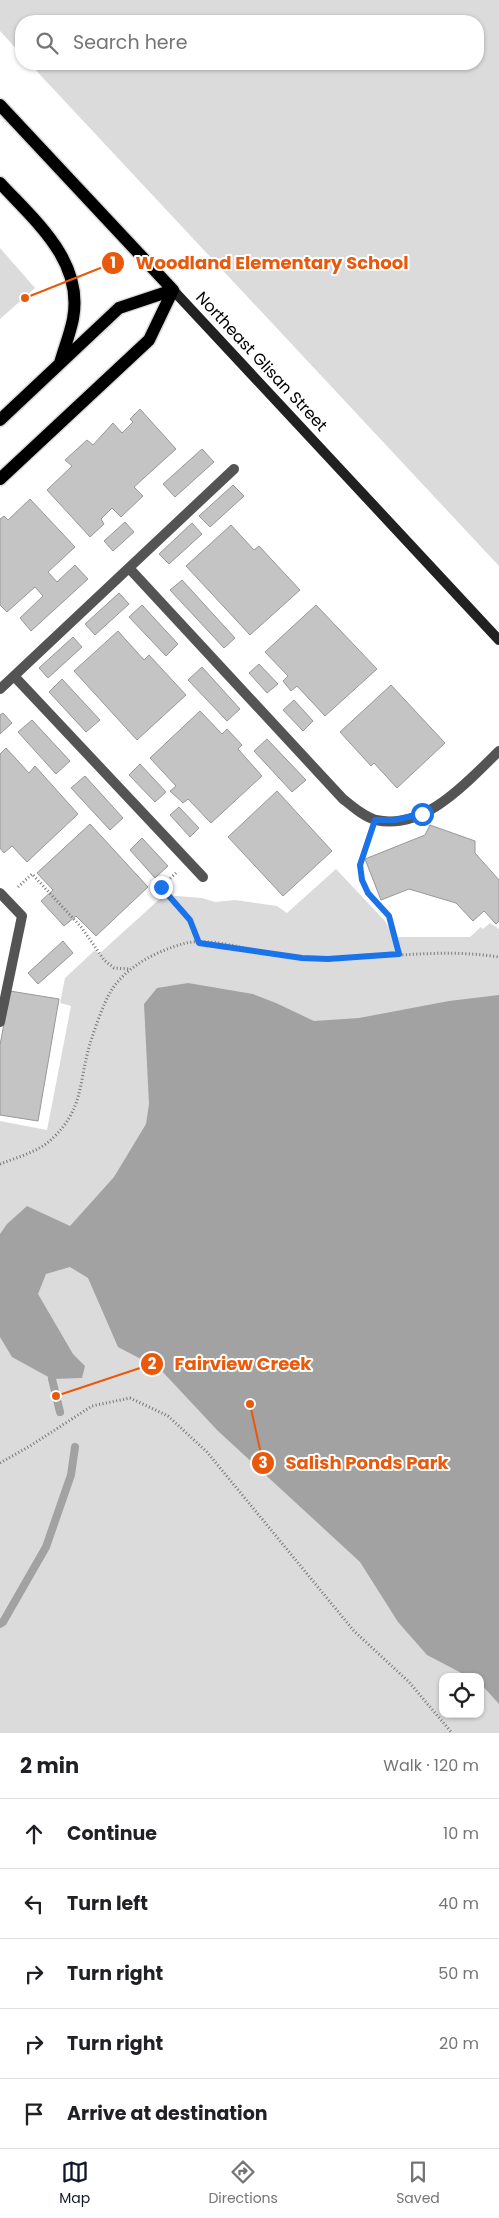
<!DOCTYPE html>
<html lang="en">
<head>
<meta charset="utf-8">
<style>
	:root { --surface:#fff; --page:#f2f2f2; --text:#202124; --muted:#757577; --line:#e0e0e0; --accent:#111827 }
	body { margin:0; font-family:Poppins,sans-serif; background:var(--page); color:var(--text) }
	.controls { position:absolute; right:15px; bottom:15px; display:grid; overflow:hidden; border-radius:10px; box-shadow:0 1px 4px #0004 }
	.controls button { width:45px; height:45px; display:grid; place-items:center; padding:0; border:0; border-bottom:1px solid var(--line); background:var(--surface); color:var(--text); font:25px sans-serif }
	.stop { position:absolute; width:15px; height:15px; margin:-11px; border:4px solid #1a73e8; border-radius:50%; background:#fff }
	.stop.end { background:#1a73e8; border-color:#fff; box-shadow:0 1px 5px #0008 }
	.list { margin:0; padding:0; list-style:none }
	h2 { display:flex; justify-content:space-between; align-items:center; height:65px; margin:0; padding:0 20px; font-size:21px }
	h2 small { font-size:16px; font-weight:400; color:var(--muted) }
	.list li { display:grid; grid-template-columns:32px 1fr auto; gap:15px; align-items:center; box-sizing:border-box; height:70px; padding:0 20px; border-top:1px solid var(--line) }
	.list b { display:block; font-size:19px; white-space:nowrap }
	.list em { font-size:16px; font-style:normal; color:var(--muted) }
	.icon { flex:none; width:28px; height:28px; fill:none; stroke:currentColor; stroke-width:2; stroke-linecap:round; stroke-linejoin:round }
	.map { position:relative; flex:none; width:499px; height:1733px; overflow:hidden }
	.search { position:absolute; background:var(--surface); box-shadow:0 1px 4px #0004; left:15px; right:15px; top:15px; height:55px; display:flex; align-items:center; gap:12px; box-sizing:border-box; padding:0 18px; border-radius:20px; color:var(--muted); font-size:19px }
	.sheet { height:415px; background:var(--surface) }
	nav { display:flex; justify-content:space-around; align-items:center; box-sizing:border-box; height:70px; border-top:1px solid var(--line); background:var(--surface); font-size:14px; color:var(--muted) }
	nav a { display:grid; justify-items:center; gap:2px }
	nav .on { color:var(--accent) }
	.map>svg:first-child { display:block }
	.green { fill:#dbdbdb; fill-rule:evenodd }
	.water { fill:#a2a2a2 }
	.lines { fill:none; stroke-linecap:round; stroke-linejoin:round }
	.stream { stroke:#a2a2a2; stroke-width:8 }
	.building { fill:#c4c4c4; stroke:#989898 }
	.primary-casing { stroke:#dbdbdb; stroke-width:15 }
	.path { stroke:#767676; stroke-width:3; stroke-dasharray:1 2.5; stroke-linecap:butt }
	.service { stroke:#545454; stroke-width:10 }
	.secondary { stroke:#212121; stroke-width:10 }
	.primary { stroke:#000; stroke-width:12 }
	.route { stroke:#1a73e8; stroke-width:6 }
	.labels { text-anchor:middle; stroke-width:4; stroke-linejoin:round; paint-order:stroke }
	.street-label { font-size:16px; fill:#000; stroke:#fff }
	.leader { fill:none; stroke:#e8590c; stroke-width:2 }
	.callout-dot { fill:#e8590c; stroke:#fff; stroke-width:2 }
	.mark-label { font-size:15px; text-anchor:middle; font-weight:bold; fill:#fff }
	.callout-label { font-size:18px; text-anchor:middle; font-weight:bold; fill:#e8590c; stroke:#fff; stroke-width:4; stroke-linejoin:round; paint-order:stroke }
</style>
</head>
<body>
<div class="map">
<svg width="499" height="1733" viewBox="0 0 499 1733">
	<rect width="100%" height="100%" fill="#fff"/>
	<!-- green -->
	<path class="green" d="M0,0H499V566L30,64H478V21H21V54L0,31Z
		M0,248L35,288L0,319Z
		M336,869L385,921L394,937H470L481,927L483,929L490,923L499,929V1733H0V1121L47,1130L71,1006L60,1003L65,978L95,950L99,954L164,895L202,898L215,902L235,900L277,906L287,913ZM443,1677H480V1714H443Z"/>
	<!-- water -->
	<path class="water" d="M188,983L253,994L276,1003L314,1021L359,1018L449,1001L499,995V1704L480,1683V1677H469L427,1655L398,1622L360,1562L217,1430L160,1369L118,1347L88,1278L70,1267L46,1274L38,1294L73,1354L85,1366L82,1378L52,1379L12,1357L0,1337V1234L7,1224L27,1206L70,1226L114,1177L146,1124L149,1104L144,1004L157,988Z"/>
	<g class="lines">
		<!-- stream -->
		<path class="stream" d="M52,1379L60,1412
			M0,1624L3,1622L46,1547L71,1475L75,1447"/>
	</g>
	<!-- building -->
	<path class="building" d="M140,409L176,449L134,487L143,496L121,517L112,508L101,519L104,524L90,537L47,490L72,466L65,460L87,440L93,445L113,423L122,433L133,422L130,419Z
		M202,449L214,462L175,497L163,484Z
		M233,485L244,496L210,527L199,516Z
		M30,499L75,547L48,572L57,582L75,565L88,579L31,631L20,618L43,596L35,587L7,612L0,605V519L4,516L8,520Z
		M125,522L134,532L113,551L104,541Z
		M192,523L202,534L169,564L159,554Z
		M231,525L254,550L259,546L300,590L250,635L186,566Z
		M182,580L235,638L224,648L170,590Z
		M119,593L129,604L95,635L85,624Z
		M142,605L178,644L166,656L129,617Z
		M316,605L377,669L325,716L297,686L291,691L283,681L288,676L265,652Z
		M118,631L144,660L149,655L186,695L137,740L74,671Z
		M73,637L82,647L48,678L39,668Z
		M259,664L278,684L267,693L249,673Z
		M202,667L240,709L227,721L188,680Z
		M62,679L100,720L86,732L49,692Z
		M391,685L445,743L397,788L374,763L371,766L340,732Z
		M294,700L313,721L303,731L283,710Z
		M200,711L222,734L227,729L242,745L238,749L262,776L211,823L188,799L183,803L170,791L176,786L150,758Z
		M3,713L12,723L0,734V715Z
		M32,720L70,761L56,774L18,732Z
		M267,739L306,780L292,792L254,751Z
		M6,748L29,773L35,766L78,814L27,862L12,846L4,853L0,848V754Z
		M140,764L166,792L155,802L129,775Z
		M85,776L123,818L110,830L71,788Z
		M277,791L332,851L283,896L228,837Z
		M179,807L199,828L190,837L170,815Z
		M90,824L148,887L96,936L76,916L64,926L41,901L53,890L37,873Z
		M430,825L475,841V853L499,880V921L496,924L484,911L473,921L456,903L409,889L381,900L365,859L425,835Z
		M142,838L168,866L155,878L130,850Z
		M63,941L73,953L38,984L28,973Z
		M10,991L59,999L38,1121L0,1115V1045Z"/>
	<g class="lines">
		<!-- primary casing -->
		<g class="primary-casing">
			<path id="primary" d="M0,105L173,290
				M0,183C35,221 84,261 73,319C70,334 64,349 60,363
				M0,420L119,308L173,290
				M0,479L149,340L173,290"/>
		</g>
		<!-- path -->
		<path class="path" d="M370,835L360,865L362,880L368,893L389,916L399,954
			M176,873L161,887L190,920L199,943
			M18,887L32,874L82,928L104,960L114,968L130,969
			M0,1164C18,1157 41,1151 54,1137C82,1109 79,1086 88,1051C92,1036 103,1004 111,991C126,966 159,950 186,943C210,938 241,948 265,952C286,955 307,959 329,959C386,958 442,948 499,957
			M0,1463L30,1446L92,1406L130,1398L168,1416L207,1452L354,1631L409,1682L452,1733"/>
		<!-- service -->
		<path class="service" d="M129,568L343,799C353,807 364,817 376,820C425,831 468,781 499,751
			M14,676L203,877
			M0,689L234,469
			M0,893L22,916L0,1022"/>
		<!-- secondary -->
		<path class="secondary" d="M173,290L499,640"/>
		<!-- primary -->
		<use href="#primary" class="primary"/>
	</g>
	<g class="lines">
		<!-- route -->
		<path class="route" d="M161,887L190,920L199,943L302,958L328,959L399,954L389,916L368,893L362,880L360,865L375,820H395L422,814"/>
	</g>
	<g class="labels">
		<!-- street labels -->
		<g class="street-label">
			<text transform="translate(262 361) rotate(47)" y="6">Northeast Glisan Street</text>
		</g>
	</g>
	<!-- callouts -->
	<path class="leader" d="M25 298L113 263M56 1396L152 1364M250 1404L263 1463"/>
	<g class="callout-dot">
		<circle cx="25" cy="298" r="5"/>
		<circle cx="56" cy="1396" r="5"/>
		<circle cx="250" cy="1404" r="5"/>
		<circle cx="113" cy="263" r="12"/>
		<circle cx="152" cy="1364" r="12"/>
		<circle cx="263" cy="1463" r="12"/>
	</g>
	<g class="mark-label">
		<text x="113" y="268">1</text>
		<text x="152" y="1369">2</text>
		<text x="263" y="1468">3</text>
	</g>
	<g class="callout-label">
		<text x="272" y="269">Woodland Elementary School</text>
		<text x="243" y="1370">Fairview Creek</text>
		<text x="367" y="1469">Salish Ponds Park</text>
	</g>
</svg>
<div class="controls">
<button><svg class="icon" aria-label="locate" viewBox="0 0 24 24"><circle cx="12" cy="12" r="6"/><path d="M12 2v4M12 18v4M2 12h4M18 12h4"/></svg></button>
</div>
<div class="stop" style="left:422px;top:814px"></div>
<div class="stop end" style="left:161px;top:887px"></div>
<div class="search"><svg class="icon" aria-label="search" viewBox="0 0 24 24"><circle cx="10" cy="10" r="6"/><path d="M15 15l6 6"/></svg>Search here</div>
</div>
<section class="sheet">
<h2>2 min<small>Walk · 120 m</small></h2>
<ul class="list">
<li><svg class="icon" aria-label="ahead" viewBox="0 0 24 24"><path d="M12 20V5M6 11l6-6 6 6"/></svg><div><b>Continue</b></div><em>10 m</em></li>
<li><svg class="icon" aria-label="left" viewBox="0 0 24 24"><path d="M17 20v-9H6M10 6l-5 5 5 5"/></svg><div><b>Turn left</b></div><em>40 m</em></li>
<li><svg class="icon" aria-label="right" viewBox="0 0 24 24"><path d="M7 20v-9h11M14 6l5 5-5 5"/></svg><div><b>Turn right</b></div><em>50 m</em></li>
<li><svg class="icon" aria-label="right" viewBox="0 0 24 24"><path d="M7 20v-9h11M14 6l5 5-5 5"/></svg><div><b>Turn right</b></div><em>20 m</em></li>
<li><svg class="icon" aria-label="arrive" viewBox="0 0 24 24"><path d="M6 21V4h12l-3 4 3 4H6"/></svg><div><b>Arrive at destination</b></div></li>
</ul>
</section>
<nav>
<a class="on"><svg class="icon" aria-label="map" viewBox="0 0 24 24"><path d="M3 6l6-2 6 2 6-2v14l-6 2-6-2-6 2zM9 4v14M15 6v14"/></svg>Map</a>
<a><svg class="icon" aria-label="directions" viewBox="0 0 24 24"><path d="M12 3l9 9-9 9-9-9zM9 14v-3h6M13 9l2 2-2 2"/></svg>Directions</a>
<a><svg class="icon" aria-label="saved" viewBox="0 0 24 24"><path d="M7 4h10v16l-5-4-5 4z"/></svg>Saved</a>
</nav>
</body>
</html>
